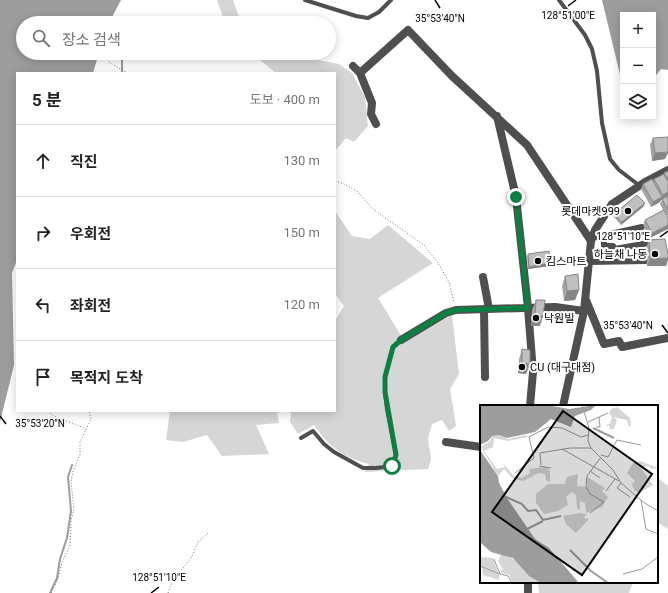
<!DOCTYPE html>
<html lang="ko">
<head>
<meta charset="utf-8">
<style>
	:root { --surface:#fff; --page:#f6f6f6; --text:#222; --muted:#767676; --line:#e0e0e0 }
	body { margin:0; font-family:Roboto,"Noto Sans KR",sans-serif; background:var(--page); color:var(--text) }
	.controls { position:absolute; right:12px; top:12px; display:grid; overflow:hidden; border-radius:0px; box-shadow:0 2px 10px #0003 }
	.controls button { width:36px; height:36px; display:grid; place-items:center; padding:0; border:0; border-bottom:1px solid var(--line); background:var(--surface); color:var(--text); font:20px sans-serif }
	.stop { position:absolute; width:12px; height:12px; margin:-9px; border:3px solid #0b8043; border-radius:50%; background:#fff }
	.stop.end { background:#0b8043; border-color:#fff; box-shadow:0 1px 4px #0008 }
	.list { margin:0; padding:0; list-style:none }
	h2 { display:flex; justify-content:space-between; align-items:center; height:52px; margin:0; padding:0 16px; font-size:17px }
	h2 small { font-size:13px; font-weight:400; color:var(--muted) }
	.list li { display:grid; grid-template-columns:26px 1fr auto; gap:12px; align-items:center; box-sizing:border-box; height:72px; padding:0 16px; border-top:1px solid var(--line) }
	.list b { display:block; font-size:15px; white-space:nowrap }
	.list em { font-size:13px; font-style:normal; color:var(--muted) }
	.icon { flex:none; width:22px; height:22px; fill:none; stroke:currentColor; stroke-width:2; stroke-linecap:round; stroke-linejoin:round }
	.map { position:relative; flex:none; width:668px; height:593px; overflow:hidden }
	.search { position:absolute; background:var(--surface); box-shadow:0 2px 10px #0003; left:16px; top:16px; width:320px; height:44px; display:flex; align-items:center; gap:10px; box-sizing:border-box; padding:0 14px; border-radius:22px; color:var(--muted); font-size:15px }
	.panel { position:absolute; background:var(--surface); box-shadow:0 2px 10px #0003; left:16px; top:72px; width:320px; height:340px; border-radius:0px }
	.map>svg:first-child { display:block }
	.green { fill:#d6d6d6 }
	.water { fill:#9d9d9d }
	.lines { fill:none; stroke-linecap:round; stroke-linejoin:round }
	.stream { stroke:#9d9d9d; stroke-width:2 }
	.path { stroke:#717171; stroke-width:1; stroke-dasharray:1 2; stroke-linecap:butt }
	.service { stroke:#4f4f4f; stroke-width:4 }
	.pedestrian { stroke:#4f4f4f; stroke-width:6 }
	.minor { stroke:#4f4f4f; stroke-width:8 }
	.wall { fill:#a4a4a4 }
	.shaded-wall { fill:#868686 }
	.building { fill:#bfbfbf; stroke:#868686 }
	.route { stroke:#0b8043; stroke-width:5 }
	.ticks { fill:none; stroke:#000; stroke-width:1.5 }
	.poi-dot { fill:#000; stroke:#fff; stroke-width:1.5 }
	.labels { text-anchor:middle; stroke-width:4; stroke-linejoin:round; paint-order:stroke }
	.poi-label { font-size:11px; fill:#000; stroke:#fff; text-anchor:start }
	.inset-river { fill:none; stroke:#9d9d9d; stroke-width:2 }
	.inset-road { fill:none; stroke:#999; stroke-width:1 }
	.view { fill:#000; fill-opacity:0.15; stroke:#000; stroke-width:2 }
	.inset-edge { fill:none; stroke:#000; stroke-width:2 }
	.ticks-label { font-size:10px; text-anchor:middle; fill:#000; stroke:#fff; stroke-width:4; stroke-linejoin:round; paint-order:stroke }
</style>
</head>
<body>
<div class="map">
<svg width="668" height="593" viewBox="0 0 668 593">
	<rect width="100%" height="100%" fill="#fff"/>
	<!-- green -->
	<path class="green" d="M217,0H233L241,23H225Z
		M251,53H313L318,60L339,64L352,73L365,97L368,126L354,142L346,138L335,151V73H276Z
		M335,211L352,236L370,239L388,225L433,263L378,298L405,342L452,315L459,374L450,389L456,426L449,431L442,420L432,424L428,439L431,459L428,469L365,472L369,464C342,457 329,447 314,425L298,434L290,422L291,411H335V321L344,306L335,294Z
		M170,411H277L279,423L256,425L269,454L222,456L207,435L183,442L166,440Z
		M657,477L668,486V529L657,522Z
		M538,582H633L629,593H539Z"/>
	<!-- water -->
	<path class="water" d="M0,0H121L109,23H23V53H99L93,73H17V260L12,273L14,365L0,422Z
		M602,0H668V70L661,69L653,79V15H623V87Z"/>
	<g class="lines">
		<!-- stream -->
		<path class="stream" d="M110,16L117,23
			M122,73V53
			M50,593L57,578L60,559L67,538L71,511L68,477L72,465"/>
		<!-- path -->
		<path class="path" d="M109,62L127,73
			M335,181L344,184L358,192L373,209L424,245L438,263L449,282L454,303
			M48,411C58,422 75,421 86,430
			M51,593L58,579L62,562L70,546L71,521L74,509L71,482L73,471L80,455V442L91,419L89,411
			M168,593L172,582L191,558L198,542L208,533"/>
		<!-- service -->
		<path class="service" d="M305,0L356,16L368,18L379,12L391,0
			M559,0L585,35L592,49L597,71L602,123L610,159L619,170L640,186
			M301,438L313,431L324,444L334,452L363,468H376L393,466L396,455L387,409L385,392V377L393,347L401,340"/>
		<!-- pedestrian -->
		<path class="pedestrian" d="M604,235V246H613L615,249L613,259
			M592,238L642,227
			M615,249L654,242
			M589,262L646,261"/>
		<!-- minor -->
		<path class="minor" d="M353,66L360,73L372,103L371,114L376,124
			M360,73L408,30L452,76L527,145L591,241
			M497,116L516,197L528,308L533,372L530,406
			M483,277L489,309
			M586,300L604,344L619,341L622,347L668,338
			M484,309L485,377
			M401,340L446,313L456,310L555,307L584,311
			M563,406L584,311L591,241L595,230L612,204L645,182L668,170
			M446,442L481,447
			M528,593V582"/>
	</g>
	<!-- wall -->
	<path class="wall" d="M653,138L665,159L652,161L650,145Z
		M668,171V215H666L650,238L643,225L645,220L663,210L660,204L662,200H661L660,202L651,207L641,189L643,184L653,181L654,179L664,174V173Z
		M644,206L621,225L613,216L614,214Z
		M649,240L668,254V260L666,266H647L646,248Z
		M528,254L551,263L550,266L528,269L527,257Z
		M565,276L579,290L575,300L564,301L562,286Z
		M536,300L540,326H531L532,310Z
		M522,349L526,374L518,373L519,359Z"/>
	<!-- shaded-wall -->
	<path class="shaded-wall" d="M668,152V153L665,159L652,161L655,153Z
		M668,192V196L661,200L663,195Z
		M662,197L660,202L651,207L653,202Z
		M645,203L644,206L621,225L622,222Z
		M668,225V229L650,238L652,233Z
		M668,258L666,266H647L650,259Z
		M551,263L550,266L528,269L529,267Z
		M579,290L575,300L564,301L567,291Z
		M535,316H543L540,326H531Z
		M522,363L530,364L526,374L518,373Z"/>
	<!-- building -->
	<path class="building" d="M668,137V152L655,153L653,138Z
		M668,171V180L664,173Z
		M664,174L668,182V192L663,195L654,179Z
		M652,179L662,197L653,202L643,184Z
		M637,195L645,203L622,222L614,214Z
		M668,196V210L662,199Z
		M664,210L668,218V225L652,233L645,220Z
		M665,239L668,254V258L650,259L649,240Z
		M549,251L551,263L529,267L528,254Z
		M578,274L579,290L567,291L565,276Z
		M536,300H545L543,316H535Z
		M522,349L530,350V364L522,363Z"/>
	<g class="lines">
		<!-- route -->
		<path class="route" d="M392,466L396,455L385,392V377L393,347L401,340L446,313L456,310L528,308L516,197"/>
	</g>
	<!-- ticks -->
	<path class="ticks" d="M435,0L440,8M568,6L576,0M660,237L668,231M662,325L668,333M0,416L6,424M151,593L159,587"/>
	<!-- markers -->
	<g class="poi-dot">
		<circle cx="628" cy="211" r="4"/>
		<circle cx="655" cy="254" r="4"/>
		<circle cx="538" cy="261" r="4"/>
		<circle cx="536" cy="318" r="4"/>
		<circle cx="522" cy="367" r="4"/>
	</g>
	<g class="labels">
		<!-- poi labels -->
		<g class="poi-label">
			<text x="620" y="215" text-anchor="end">롯데마켓999</text>
			<text x="647" y="258" text-anchor="end">하늘채 나동</text>
			<text x="546" y="265">킴스마트</text>
			<text x="544" y="322">낙원빌</text>
			<text x="530" y="371">CU (대구대점)</text>
		</g>
	</g>
	<!-- overview -->
	<g transform="translate(480 405)">
		<rect width="178" height="178" fill="#fff"/>
		<path d="M137,2L150,13L151,20L149,22L147,15L133,12L137,15L134,24H129L130,21L124,20L130,19L132,12L129,8L131,4ZM19,30L28,34L46,30L48,32L28,36L14,33L13,42L4,46L17,64L25,62L22,57L34,71L42,73L50,68L49,64L65,62L70,65V77L66,75L65,69L59,68L43,76L32,73L24,64L19,70L17,69L1,42L10,36L12,31ZM160,56L178,63L172,64L168,61L161,63L173,80L159,88L154,85L152,79L155,76L147,68L153,58ZM98,69L97,81L107,82V72L125,83L122,86L128,92L122,102L106,108L105,98L100,96V105L97,103L96,90L92,87L86,92L88,100L78,106L64,109L56,98V89L68,79H85L87,72ZM101,108L106,109L104,113L109,114L96,128L86,119L83,111ZM22,148L40,158L44,166L61,178H33L29,170L21,168L20,165H23L18,156ZM0,152L13,153L19,170V175L3,170Z" fill="#d6d6d6"/>
		<path d="M0,0H66L89,4L116,0L111,5L95,11L91,22L71,14L55,27L27,33L19,30L12,31L8,36L0,40ZM0,45L18,71L19,78L27,93L55,134L69,143L99,178H61L49,171L33,153L11,147L0,137Z" fill="#9d9d9d"/>
		<path class="inset-river" d="M113,23L134,33M26,92L42,99L48,106L56,105L63,115L81,111M47,124L63,116M90,145L111,166L128,178"/>
		<path class="inset-road" d="M102,0L109,23L108,36L111,43L133,65L141,78L163,97L178,106M108,17L128,8M116,22H120L119,12M82,44L139,76M121,50L128,52L137,35L161,40M61,60L60,48L90,43H111M59,61L71,63M110,66L120,73M35,68L54,53L49,32L68,22L82,23L101,32L108,30M141,78L137,83L150,92M126,86L135,74M161,95L166,124L178,129M110,108L124,97L110,89L106,82L107,71L121,52M14,154L20,169L28,171L32,178M0,161L20,169M143,169L162,164L178,152"/>
		<path class="view" d="M83,6L172,69L102,170L12,107Z"/>
		<rect width="178" height="178" class="inset-edge"/>
	</g>
	<g class="ticks-label">
		<text x="568" y="19">128°51'00"E</text>
		<text x="440" y="22">35°53'40"N</text>
		<text x="623" y="240">128°51'10"E</text>
		<text x="628" y="329">35°53'40"N</text>
		<text x="40" y="427">35°53'20"N</text>
		<text x="159" y="581">128°51'10"E</text>
	</g>
</svg>
<div class="controls">
<button>+</button>
<button>−</button>
<button><svg class="icon" aria-label="layers" viewBox="0 0 24 24"><path d="M12 4l9 5-9 5-9-5zM3 14l9 5 9-5"/></svg></button>
</div>
<div class="stop" style="left:392px;top:466px"></div>
<div class="stop end" style="left:516px;top:197px"></div>
<div class="search"><svg class="icon" aria-label="search" viewBox="0 0 24 24"><circle cx="10" cy="10" r="6"/><path d="M15 15l6 6"/></svg>장소 검색</div>
<section class="panel">
<h2>5 분<small>도보 · 400 m</small></h2>
<ul class="list">
<li><svg class="icon" aria-label="ahead" viewBox="0 0 24 24"><path d="M12 20V5M6 11l6-6 6 6"/></svg><div><b>직진</b></div><em>130 m</em></li>
<li><svg class="icon" aria-label="right" viewBox="0 0 24 24"><path d="M7 20v-9h11M14 6l5 5-5 5"/></svg><div><b>우회전</b></div><em>150 m</em></li>
<li><svg class="icon" aria-label="left" viewBox="0 0 24 24"><path d="M17 20v-9H6M10 6l-5 5 5 5"/></svg><div><b>좌회전</b></div><em>120 m</em></li>
<li><svg class="icon" aria-label="arrive" viewBox="0 0 24 24"><path d="M6 21V4h12l-3 4 3 4H6"/></svg><div><b>목적지 도착</b></div></li>
</ul>
</section>
</div>
</body>
</html>
